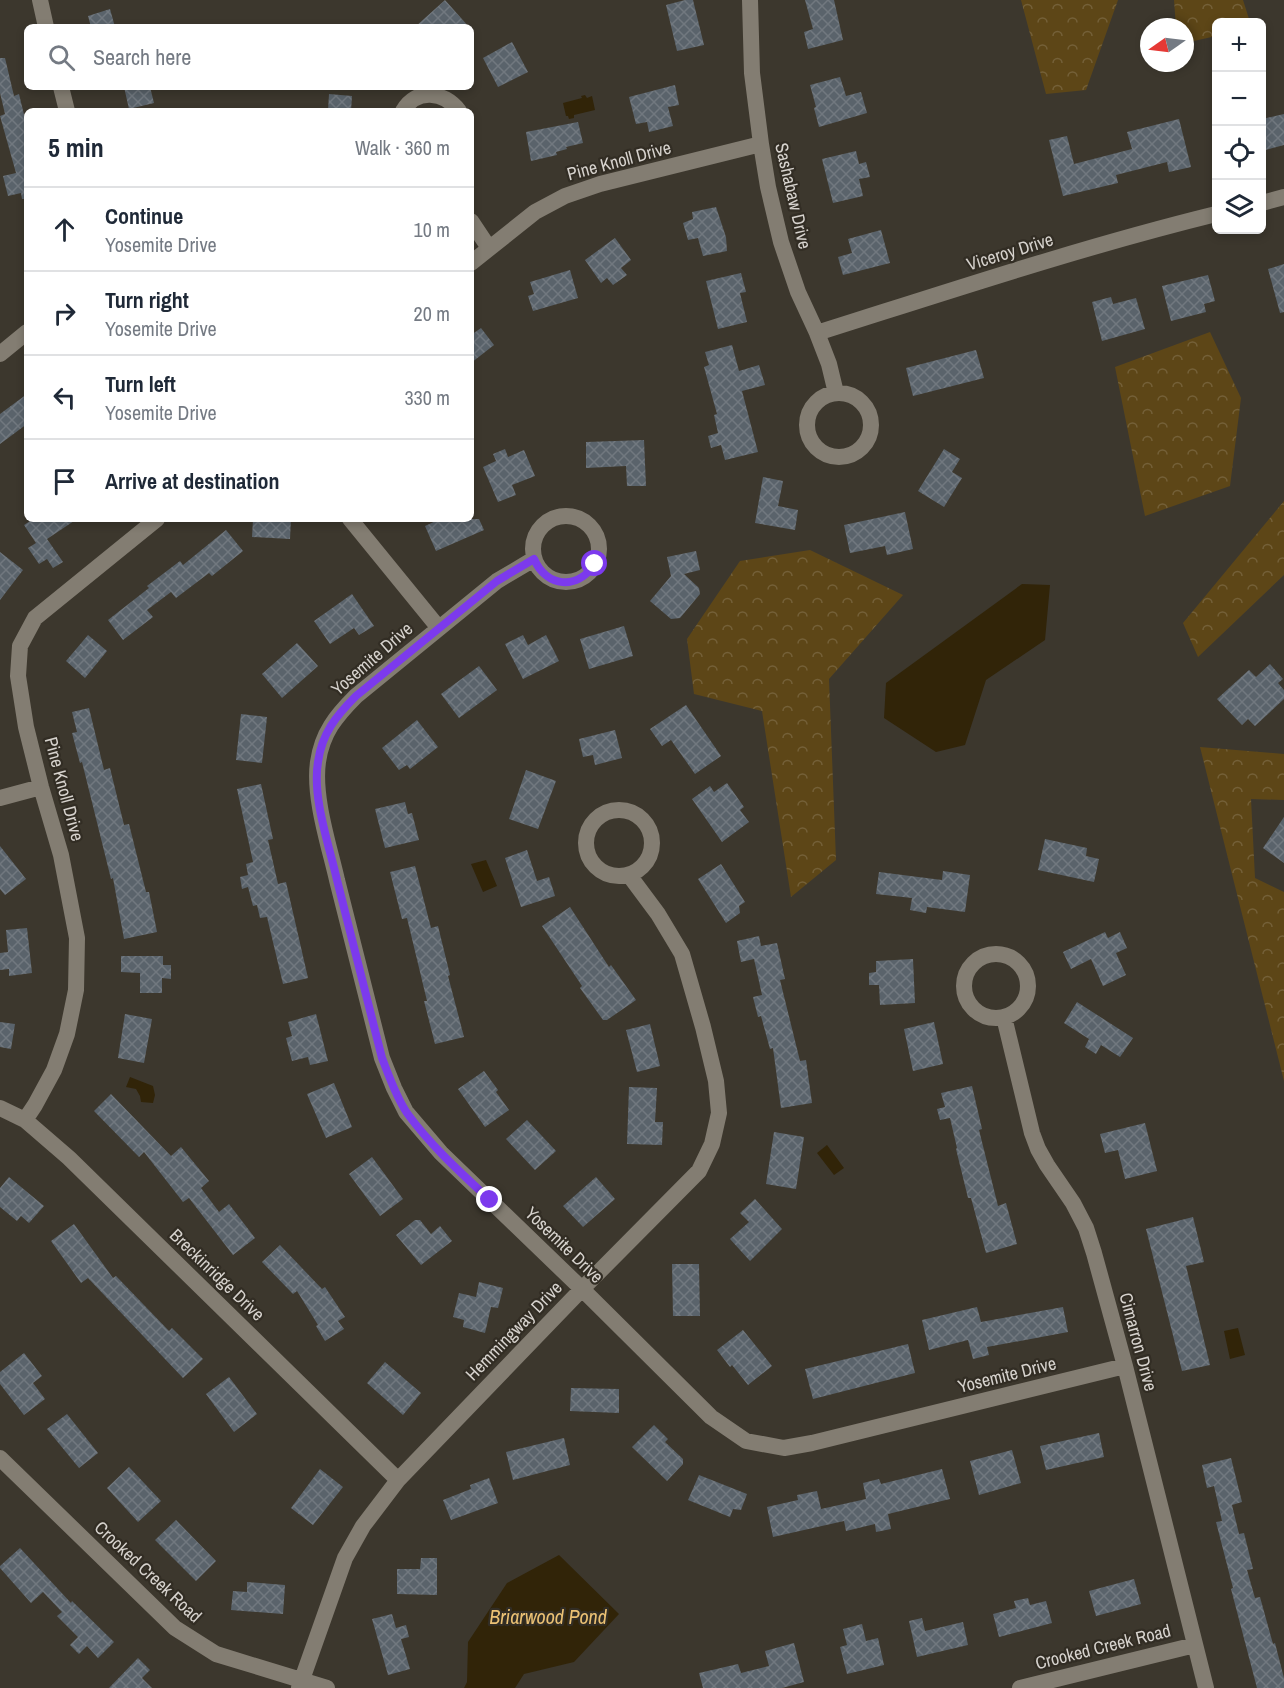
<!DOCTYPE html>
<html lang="en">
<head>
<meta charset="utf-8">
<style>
	:root { --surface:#fff; --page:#f2f2f3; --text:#1f2937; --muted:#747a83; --line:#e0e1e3 }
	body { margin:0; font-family:"Archivo Narrow",sans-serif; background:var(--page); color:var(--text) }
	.controls { position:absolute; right:18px; top:18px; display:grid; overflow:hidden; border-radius:9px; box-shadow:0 3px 9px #0003 }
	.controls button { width:54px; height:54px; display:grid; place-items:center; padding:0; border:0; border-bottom:2px solid var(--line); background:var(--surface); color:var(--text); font:30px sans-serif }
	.compass { position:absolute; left:1140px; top:18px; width:54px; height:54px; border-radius:50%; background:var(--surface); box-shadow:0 3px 9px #0003; rotate:256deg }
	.stop { position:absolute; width:18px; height:18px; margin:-14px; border:4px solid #7c3aed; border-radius:50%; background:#fff }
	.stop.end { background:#7c3aed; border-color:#fff; box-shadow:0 2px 6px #0008 }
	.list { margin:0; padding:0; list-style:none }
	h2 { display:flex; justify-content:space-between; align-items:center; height:78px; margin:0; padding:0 24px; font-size:26px }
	h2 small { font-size:20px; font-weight:400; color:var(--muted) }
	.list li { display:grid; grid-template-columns:39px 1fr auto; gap:18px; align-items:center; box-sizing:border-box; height:84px; padding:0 24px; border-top:2px solid var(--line) }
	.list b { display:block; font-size:22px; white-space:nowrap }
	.list p { margin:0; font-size:20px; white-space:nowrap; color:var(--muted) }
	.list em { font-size:20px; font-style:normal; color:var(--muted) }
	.icon { flex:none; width:33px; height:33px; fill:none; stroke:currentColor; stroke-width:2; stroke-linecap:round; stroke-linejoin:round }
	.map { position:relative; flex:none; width:1284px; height:1688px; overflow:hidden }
	.search { position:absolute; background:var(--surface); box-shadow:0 3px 9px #0003; left:24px; top:24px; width:450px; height:66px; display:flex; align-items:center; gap:15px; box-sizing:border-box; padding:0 21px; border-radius:9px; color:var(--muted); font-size:22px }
	.panel { position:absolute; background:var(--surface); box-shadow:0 3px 9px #0003; left:24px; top:108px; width:450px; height:414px; border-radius:9px }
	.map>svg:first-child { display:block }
	.forest { fill:url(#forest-crowns) }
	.water { fill:#312408 }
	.building { fill:url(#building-cross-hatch) }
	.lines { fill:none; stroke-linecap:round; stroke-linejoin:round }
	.street { stroke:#837d72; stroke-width:16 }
	.route { stroke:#7c3aed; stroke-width:8 }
	.labels { text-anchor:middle; stroke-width:4.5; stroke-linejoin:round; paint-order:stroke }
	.street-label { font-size:18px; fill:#d6d2cd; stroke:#322d24 }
	.water-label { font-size:20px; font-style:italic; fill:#ebc174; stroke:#322d24 }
</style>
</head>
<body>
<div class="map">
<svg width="1284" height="1688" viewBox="0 0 1284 1688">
	<defs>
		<pattern id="forest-crowns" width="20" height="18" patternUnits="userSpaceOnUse" patternTransform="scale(1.5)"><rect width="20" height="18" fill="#5d4617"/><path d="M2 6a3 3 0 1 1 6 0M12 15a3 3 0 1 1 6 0" fill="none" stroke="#746038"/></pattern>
		<pattern id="building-cross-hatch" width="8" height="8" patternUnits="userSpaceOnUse" patternTransform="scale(1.5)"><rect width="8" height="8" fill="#5a636b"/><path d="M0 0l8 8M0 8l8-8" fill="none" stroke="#71787f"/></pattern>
	</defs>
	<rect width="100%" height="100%" fill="#3c372d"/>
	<!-- forest -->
	<path class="forest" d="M1021,0H1118L1086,90L1046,94Z
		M1174,0H1243L1250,22H1216V36L1185,43V27H1176Z
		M1210,332L1241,398L1230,486L1145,516L1115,367Z
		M1284,501V575L1198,657L1183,623Z
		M810,550L903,595L829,679L836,860L791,897L762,711L694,694L687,639L740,561Z
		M1200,747L1284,754V800L1251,799L1255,878L1284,892V1081Z"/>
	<!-- water -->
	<path class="water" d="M585,95L587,98L592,96L595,110L574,115V118L569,119L568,116H566L563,103L582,98L581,96Z
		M1022,584L1050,585L1045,640L986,680L965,745L936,752L884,718L886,683Z
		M486,860L497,886L483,892L471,864Z
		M130,1077L153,1086L155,1095L153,1103L141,1102L140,1096L136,1089L126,1087Z
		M827,1145L844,1168L834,1175L817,1153Z
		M1238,1328L1245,1355L1230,1359L1224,1331Z
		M559,1555L619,1614L574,1662L524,1674L515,1688H464L467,1682L468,1642L507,1583Z"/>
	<!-- building -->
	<path class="building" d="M445,0L469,27H415Z
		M685,0H693L704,45L677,51L666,5Z
		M805,0H834L843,40L808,49L804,32L813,29Z
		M110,9L115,27H91L88,16Z
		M512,42L528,72L498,87L483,58Z
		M0,58H5L14,96L19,94L27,127V199H22L21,193L8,196L3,176L16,173L0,116L5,114L0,93Z
		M840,77L846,96L861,92L867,113L819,127L814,108L816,107L810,85Z
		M675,85L679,105L668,107L673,126L649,132L647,122L636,124L629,97Z
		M124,87H150L154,103L129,109Z
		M329,94L352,96L351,111H328Z
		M1284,114V145L1262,151V119Z
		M1179,119L1191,167L1169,172L1167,162L1116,175L1118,183L1063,196L1049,140L1067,136L1074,164L1132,149L1127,132Z
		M578,122L583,143L566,147L567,149L556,152L557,155L531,161L526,132Z
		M856,151L859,164L866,162L870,177L859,179L863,196L833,203L822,159Z
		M716,207L726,237L727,251L703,256L698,238L688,240L683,223L693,219L692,212Z
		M881,230L890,263L843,275L838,257L852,253L848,239Z
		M615,238L631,260L621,268L627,275L613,285L607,278L601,283L585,260Z
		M1284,264V312L1280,313L1268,269Z
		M570,270L578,298L533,311L528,296L534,294L530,282Z
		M741,273L746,292L740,293L747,322L718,329L706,281Z
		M1208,275L1215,301L1204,304L1206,312L1171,321L1162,286Z
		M1111,297L1113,304L1136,298L1145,329L1102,341L1092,302Z
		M481,328L494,345L471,363V335Z
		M732,345L739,371L759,365L765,385L742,391L758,452L725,460L721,445L711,448L708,436L718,433L714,415L717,414L704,367L709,365L705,352Z
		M976,350L984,378L913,396L906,368Z
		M27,394V424L0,444V414Z
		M644,440L646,486H627L626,466L586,468V442Z
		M505,449L508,457L524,450L535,476L512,485L516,495L498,502L483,467L496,461L493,454Z
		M944,449L960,459L952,472L962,478L944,507L918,491Z
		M763,477L783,481L778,506L798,510L795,530L755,523Z
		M905,512L913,549L887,555L885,546L850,553L844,525Z
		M33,519H77L47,539L63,562L53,568L47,559L39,564L28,548L36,543L24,525Z
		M253,519H291L290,539L252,537Z
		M440,519H479L484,530L436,551L425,526Z
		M226,530L243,551L212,576L209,573L176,598L171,592L147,610L153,617L123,640L108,620L149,588L147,586L180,561L183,565Z
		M696,551L700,570L684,574L699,588L700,594L680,618L671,619L650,601L671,576L667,557Z
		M0,552L23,570L0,600Z
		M352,594L374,626L359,635L354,628L330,644L314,621Z
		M624,626L633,656L589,669L580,639Z
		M88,635L107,651L85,678L66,661Z
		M523,635L528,645L546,635L559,661L523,679L505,644Z
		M297,643L318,666L282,698L262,674Z
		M1270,664L1283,679L1278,683L1284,690V699L1255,726L1248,719L1242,725L1217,699L1249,670L1256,677Z
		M479,666L497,690L459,718L441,694Z
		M686,705L721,756L695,774L671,740L662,746L650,729Z
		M89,708L104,770L110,768L124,825L129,824L146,892H149L157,932L124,939L113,878L111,879L82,762L80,763L72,733L77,732L72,712Z
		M241,714L267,717L262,763L236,760Z
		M417,720L438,747L410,769L407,765L399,770L382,748Z
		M615,730L622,758L595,765L593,755L583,757L579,739Z
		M526,770L556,781L538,829L509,819Z
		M727,783L744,807L740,810L749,822L722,842L692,799L710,786L714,792Z
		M261,784L273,839L268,840L278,884L286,882L308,978L283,984L267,917L260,918L257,905L253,906L248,887L242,889L240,877L248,875L246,864L253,862L237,789Z
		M405,802L408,814L412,813L419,840L385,848L375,809Z
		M1284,817V863L1263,848Z
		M1045,839L1087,848L1086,856L1099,859L1094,882L1038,870Z
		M0,846L26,879L5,895L0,889Z
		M527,850L537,881L549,877L555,896L521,907L505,858Z
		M721,864L745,902L739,906L740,913L726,923L698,879Z
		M415,866L431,928L438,926L450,975L448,976L464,1037L435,1044L424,1001H427L407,918L402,919L390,872Z
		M943,871L970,875L965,912L927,907L926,913L910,910L912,898L876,894L879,872L942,880Z
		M570,907L609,967L611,965L636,1000L607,1020H603L580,988L582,986L542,926Z
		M27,928L32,973L9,976V969L0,970V953L8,952L6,930Z
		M1105,932L1108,938L1120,932L1127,948L1116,953L1126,975L1103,986L1091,959L1071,969L1063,952Z
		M759,936L761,946L777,943L785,979L780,980L800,1061L806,1060L812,1103L781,1108L773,1048L770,1049L761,1016L758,1017L753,997L762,995L754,959L741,962L737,941Z
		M121,956H163V965H171V979L162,978V993H140V973L121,972Z
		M913,959L915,1003L880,1005L879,985H869V973L876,972V961Z
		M1077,1002L1133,1038L1120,1057L1101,1045L1096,1054L1085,1047L1089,1039L1064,1023Z
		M125,1014L152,1019L144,1063L118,1058Z
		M316,1014L328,1061L310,1065L308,1057L292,1061L286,1038L292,1036L288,1022Z
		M0,1022L15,1024L11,1049L0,1047Z
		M934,1022L943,1064L913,1071L904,1029Z
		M650,1024L660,1066L637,1072L626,1030Z
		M484,1071L498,1090L496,1092L509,1110L485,1127L458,1089Z
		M334,1083L352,1127L326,1138L307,1094Z
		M972,1086L982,1129L979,1130L998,1206L1006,1203L1017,1244L986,1253L971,1198H968L956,1149L957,1148L950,1118L940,1120L937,1109L945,1107L941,1093Z
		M629,1087L657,1088L655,1122H663L662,1145L627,1144Z
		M111,1094L171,1156L181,1147L209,1181L201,1188L219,1212L229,1204L255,1238L233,1255L189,1198L183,1202L144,1152L139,1157L94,1111Z
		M527,1120L556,1151L535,1170L506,1139Z
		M1145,1123L1157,1171L1125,1179L1118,1150L1105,1153L1100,1134Z
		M774,1132L804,1137L796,1189L766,1184Z
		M372,1157L403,1199L380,1216L349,1174Z
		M9,1177L44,1206L29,1223L21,1216L17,1221L0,1207V1188Z
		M596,1177L615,1199L583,1227L563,1206Z
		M755,1199L782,1229L750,1261L730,1239L749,1222L740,1213Z
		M1193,1217L1204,1262L1186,1266L1210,1365L1182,1371L1146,1229Z
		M415,1220H420L431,1234L440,1226L452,1241L421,1265L396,1235Z
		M74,1224L113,1278L116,1276L169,1331L172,1328L203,1359L183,1378L88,1278L81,1283L51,1241Z
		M280,1245L322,1289L325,1287L345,1317L338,1321L344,1329L325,1341L316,1326L318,1325L297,1291L293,1294L262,1262Z
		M672,1264H699L700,1316H673Z
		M479,1282L503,1288L498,1308L491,1307L485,1333L463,1327L464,1320L453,1317L459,1293L476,1297Z
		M977,1307L981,1322L1063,1307L1068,1332L987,1347L989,1355L973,1359L968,1340L929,1350L922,1320Z
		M743,1330L772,1366L748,1385L732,1365L730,1367L717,1350Z
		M908,1344L915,1373L813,1399L805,1369Z
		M24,1353L42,1376L33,1383L45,1399L24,1415L0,1384V1372Z
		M385,1362L421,1393L403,1415L367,1383Z
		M229,1377L257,1414L234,1432L206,1394Z
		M571,1388L619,1389V1413L570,1411Z
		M67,1414L98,1453L79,1468L47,1429Z
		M654,1425L668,1439L665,1442L683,1459V1464L667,1481L632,1447Z
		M1099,1433L1104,1457L1046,1470L1040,1446Z
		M564,1438L570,1465L513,1480L506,1452Z
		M1012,1450L1021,1483L979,1495L970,1461Z
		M1231,1458L1242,1502L1232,1505L1239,1534L1244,1533L1253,1569L1247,1570L1255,1598L1260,1597L1273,1644L1275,1643L1284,1678V1688H1257L1231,1589L1233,1588L1216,1522L1222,1521L1214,1486L1207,1488L1202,1465Z
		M129,1467L161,1501L138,1522L107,1488Z
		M320,1469L343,1487L313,1525L291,1508Z
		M942,1469L950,1499L888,1514L891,1529L876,1532L875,1524L846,1531L844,1521L773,1537L767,1507L798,1500L797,1495L817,1491L821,1509L866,1499L863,1483L879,1479L881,1484Z
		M699,1475L747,1494L741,1510L733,1509L730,1517L688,1500Z
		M489,1478L498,1503L451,1520L443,1500L471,1489L470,1485Z
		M176,1520L216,1561L196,1581L155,1540Z
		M20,1548L71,1603L72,1601L114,1642L98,1658L87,1646L79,1654L70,1645L78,1637L57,1616L62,1612L43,1592L31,1603L0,1568V1566Z
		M421,1558H437V1595L397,1594V1569H420Z
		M1134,1579L1141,1604L1096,1616L1089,1591Z
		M247,1582L285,1585L283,1614L231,1610L233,1591L247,1592Z
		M1028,1598L1030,1605L1046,1601L1052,1623L999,1637L993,1614L1016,1608L1014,1601Z
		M392,1614L396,1628L406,1625L409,1637L401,1639L410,1669L388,1675L372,1619Z
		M922,1618L925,1631L963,1622L968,1645L917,1657L909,1621Z
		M862,1624L866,1641L878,1638L884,1665L847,1674L840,1647L847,1645L843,1629Z
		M794,1643L804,1682L782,1688H703L699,1673L738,1664L741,1673L769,1666L765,1651Z
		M138,1658L150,1670L142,1678L152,1688H109Z"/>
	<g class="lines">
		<!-- street -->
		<path class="street" d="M40,0L46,27
			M750,0L752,73L761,144L768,187L781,242L798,292L817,333L829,364L836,393
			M61,87L67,111
			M403,111C416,88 444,91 459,111
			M1262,203L1284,197
			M471,221L489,248
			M471,263L535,212L565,196L600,184L761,144
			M817,333C950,291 1082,247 1216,214
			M0,354L27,332
			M807 425a32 32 0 1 1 64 0a32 32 0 1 1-64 0Z
			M533 549a33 33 0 1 1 66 0a33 33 0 1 1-66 0Z
			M350,519L438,627
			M534,559L497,581L356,696C336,716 322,733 318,762C313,797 329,845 337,880C352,939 367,999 382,1058L394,1088L406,1112L441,1153L582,1289L711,1417L746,1441L784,1448L812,1443L1125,1366
			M0,798L41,787
			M586 843a33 33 0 1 1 66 0a33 33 0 1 1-66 0Z
			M964 986a32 32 0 1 1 64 0a32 32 0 1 1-64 0Z
			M1004,1017L1032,1133L1038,1149L1047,1165L1073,1203L1086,1228L1094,1253L1125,1366L1206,1688
			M0,1108L25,1120L69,1158L398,1480
			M25,1120L35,1105L54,1070L67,1034L76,990L77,938L61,855L41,787L26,727L18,676L20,646L35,618L157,519
			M0,1458L175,1628L216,1654L327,1688
			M299,1688L345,1558L363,1526L398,1480L582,1289L699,1171L712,1144L719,1113L716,1081L703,1027L682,954L658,914L629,875
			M1020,1688L1195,1645"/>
	</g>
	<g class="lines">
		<!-- route -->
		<path class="route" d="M490,1200C461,1173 430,1145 407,1113C396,1097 389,1076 382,1058C367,999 352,939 337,880C329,845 312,797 318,762C322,733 336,716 356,696L497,581L534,559C547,588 577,590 595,564"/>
	</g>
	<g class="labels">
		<!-- street labels -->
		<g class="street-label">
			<text transform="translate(619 161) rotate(-15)" y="6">Pine Knoll Drive</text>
			<text transform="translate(793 196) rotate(77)" y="6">Sashabaw Drive</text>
			<text transform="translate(1010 252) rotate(-17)" y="6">Viceroy Drive</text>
			<text transform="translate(372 659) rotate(-41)" y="6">Yosemite Drive</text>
			<text transform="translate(64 789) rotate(75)" y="6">Pine Knoll Drive</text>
			<text transform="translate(564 1245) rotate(44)" y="6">Yosemite Drive</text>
			<text transform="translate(217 1275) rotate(44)" y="6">Breckinridge Drive</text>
			<text transform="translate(514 1331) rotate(-46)" y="6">Hemmingway Drive</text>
			<text transform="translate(1138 1342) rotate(75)" y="6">Cimarron Drive</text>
			<text transform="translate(1007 1375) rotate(-14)" y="6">Yosemite Drive</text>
			<text transform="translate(148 1572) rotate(43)" y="6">Crooked Creek Road</text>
			<text transform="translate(1103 1647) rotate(-14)" y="6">Crooked Creek Road</text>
		</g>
		<!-- water labels -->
		<g class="water-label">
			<text x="548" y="1624">Briarwood Pond</text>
		</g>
	</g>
</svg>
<div class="controls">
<button>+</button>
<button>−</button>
<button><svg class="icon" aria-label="locate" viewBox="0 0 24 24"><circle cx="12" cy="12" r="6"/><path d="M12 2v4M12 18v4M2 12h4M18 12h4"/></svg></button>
<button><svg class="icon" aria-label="layers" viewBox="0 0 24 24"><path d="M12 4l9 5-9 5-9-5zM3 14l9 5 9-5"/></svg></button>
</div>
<svg class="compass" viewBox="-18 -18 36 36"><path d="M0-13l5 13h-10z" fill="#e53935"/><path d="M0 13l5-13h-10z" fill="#747a83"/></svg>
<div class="stop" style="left:595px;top:564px"></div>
<div class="stop end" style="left:490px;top:1200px"></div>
<div class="search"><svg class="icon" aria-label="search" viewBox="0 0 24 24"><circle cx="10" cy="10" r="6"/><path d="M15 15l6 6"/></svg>Search here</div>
<section class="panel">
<h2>5 min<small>Walk · 360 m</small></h2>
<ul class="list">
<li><svg class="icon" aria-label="ahead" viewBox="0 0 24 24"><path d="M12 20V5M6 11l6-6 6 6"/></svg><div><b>Continue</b><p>Yosemite Drive</p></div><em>10 m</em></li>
<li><svg class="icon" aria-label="right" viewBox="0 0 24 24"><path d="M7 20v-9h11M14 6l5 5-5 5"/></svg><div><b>Turn right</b><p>Yosemite Drive</p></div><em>20 m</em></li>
<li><svg class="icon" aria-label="left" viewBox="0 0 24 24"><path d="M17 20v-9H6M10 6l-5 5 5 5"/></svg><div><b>Turn left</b><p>Yosemite Drive</p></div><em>330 m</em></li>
<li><svg class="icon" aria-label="arrive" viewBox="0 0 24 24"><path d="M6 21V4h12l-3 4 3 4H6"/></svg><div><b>Arrive at destination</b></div></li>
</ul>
</section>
</div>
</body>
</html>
